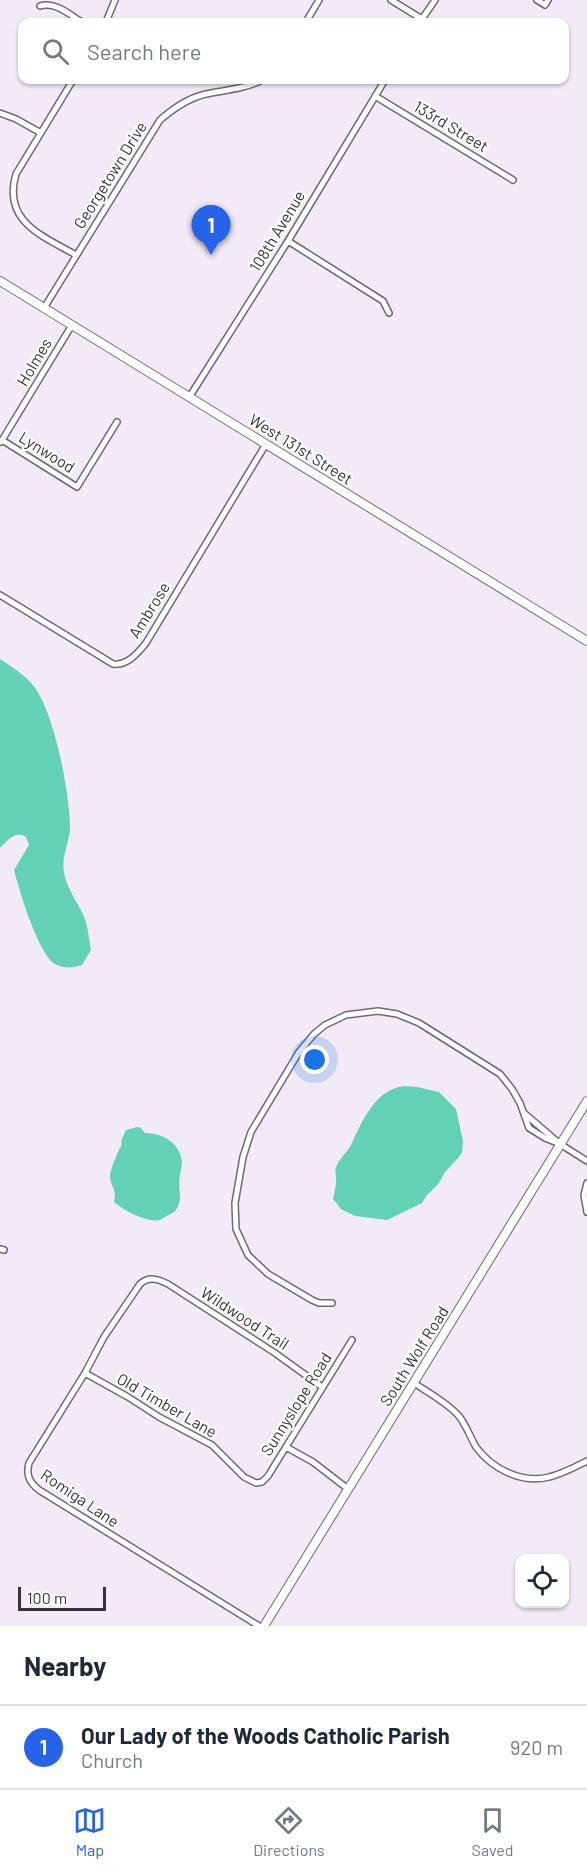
<!DOCTYPE html>
<html lang="en">
<head>
<meta charset="utf-8">
<style>
	:root { --surface:#fff; --page:#f2f2f3; --text:#1f2937; --muted:#747a83; --line:#e0e1e3; --accent:#2563eb }
	body { margin:0; font-family:Barlow,sans-serif; background:var(--page); color:var(--text) }
	.controls { position:absolute; right:18px; bottom:18px; display:grid; overflow:hidden; border-radius:12px; box-shadow:0 2px 4px #0004 }
	.controls button { width:54px; height:54px; display:grid; place-items:center; padding:0; border:0; border-bottom:2px solid var(--line); background:var(--surface); color:var(--text); font:30px sans-serif }
	.scale { position:absolute; left:18px; bottom:15px; width:88px; box-sizing:border-box; padding-left:6px; border:3px solid #363338; border-top:0; font-size:16px; line-height:21px; white-space:nowrap; color:#363338; -webkit-text-stroke:4px #fff; paint-order:stroke }
	.you { position:absolute; left:315px; top:1060px; width:21px; height:21px; margin:-15px; border:4px solid #fff; border-radius:50%; background:#1a73e8; box-shadow:0 0 0 9px #1a73e833 }
	.badge { display:grid; place-items:center; width:39px; height:39px; border-radius:50%; background:var(--accent); color:#fff; font-size:20px; font-weight:700 }
	.pin { position:absolute; translate:-50% -50px; filter:drop-shadow(0 2px 3px #0008) }
	.pin::after { content:''; position:absolute; top:32px; width:21px; height:18px; background:inherit; clip-path:polygon(0 0,100% 0,50% 100%) }
	.list { margin:0; padding:0; list-style:none }
	h2 { display:flex; justify-content:space-between; align-items:center; height:78px; margin:0; padding:0 24px; font-size:26px }
	h2 small { font-size:20px; font-weight:400; color:var(--muted) }
	.list li { display:grid; grid-template-columns:39px 1fr auto; gap:18px; align-items:center; box-sizing:border-box; height:84px; padding:0 24px; border-top:2px solid var(--line) }
	.list b { display:block; font-size:22px; white-space:nowrap }
	.list p { margin:0; font-size:20px; white-space:nowrap; color:var(--muted) }
	.list em { font-size:20px; font-style:normal; color:var(--muted) }
	.icon { flex:none; width:33px; height:33px; fill:none; stroke:currentColor; stroke-width:2; stroke-linecap:round; stroke-linejoin:round }
	.map { position:relative; flex:none; width:587px; height:1626px; overflow:hidden }
	.search { position:absolute; background:var(--surface); box-shadow:0 2px 4px #0004; left:18px; right:18px; top:18px; height:66px; display:flex; align-items:center; gap:15px; box-sizing:border-box; padding:0 21px; border-radius:12px; color:var(--muted); font-size:22px }
	.sheet { height:162px; background:var(--surface) }
	nav { display:flex; justify-content:space-around; align-items:center; box-sizing:border-box; height:84px; border-top:2px solid var(--line); background:var(--surface); font-size:16px; color:var(--muted) }
	nav a { display:grid; justify-items:center; gap:3px }
	nav .on { color:var(--accent) }
	.map>svg:first-child { display:block }
	.water { fill:#63d2b3 }
	.lines { fill:none; stroke-linecap:round; stroke-linejoin:round }
	.street-casing { stroke:#706973; stroke-width:8 }
	.secondary-casing { stroke:#706973; stroke-width:10 }
	.street { stroke:#fff; stroke-width:5 }
	.secondary { stroke:#fff; stroke-width:8 }
	.labels { text-anchor:middle; stroke-width:4.5; stroke-linejoin:round; paint-order:stroke }
	.street-label { font-size:16px; fill:#363338; stroke:#fff }
</style>
</head>
<body>
<div class="map">
<svg width="587" height="1626" viewBox="0 0 587 1626">
	<rect width="100%" height="100%" fill="#f2eaf6"/>
	<!-- water -->
	<path class="water" d="M0,659C12,667 27,676 35,688C55,716 70,794 70,829C69,844 61,856 64,873C67,890 79,903 85,919C88,928 89,940 91,950L82,965C73,968 64,969 55,964C39,955 19,890 14,870L29,845L26,837C15,830 7,841 0,848Z
		M404,1086L417,1087L439,1092L456,1109L463,1141L462,1152L459,1157L445,1172L439,1183L426,1196L422,1203L387,1220L355,1216L341,1209L333,1199C334,1193 336,1187 336,1181C337,1175 334,1172 336,1167C340,1157 348,1152 352,1143C362,1121 376,1089 404,1086Z
		M137,1127L141,1128L145,1133C162,1133 179,1142 182,1161C182,1168 179,1176 179,1184C179,1192 182,1198 178,1206C176,1211 173,1213 168,1215C167,1216 161,1219 160,1220C147,1223 123,1210 114,1202C117,1188 111,1188 110,1177C110,1170 118,1151 122,1144L121,1141L126,1130Z"/>
	<g class="lines">
		<!-- street casing -->
		<g class="street-casing">
			<path id="street" d="M391,0L422,19
				M537,0L545,5L548,0
				M40,6C55,1 70,15 82,22
				M106,22L115,0
				M306,22L319,0
				M420,22L435,0
				M73,80L16,174C2,222 43,236 76,255
				M375,96L513,180
				M0,113L16,119L41,133
				M288,241L383,301L389,313
				M44,308L160,120C174,108 188,98 206,94C225,90 245,89 262,80
				M190,396L288,241L385,80
				M2,440L77,487L117,422
				M1,442L72,325
				M0,595L113,664C127,666 138,653 146,643L266,444
				M524,1113L560,1144L587,1161
				M587,1183L584,1195L587,1212
				M0,1249L4,1250
				M332,1303H319L312,1300L268,1274L248,1255L236,1229L235,1203L243,1157L251,1132L299,1052L314,1034L325,1025L346,1015L378,1011L397,1014L419,1023L500,1074L512,1089L520,1103L529,1128L545,1138L560,1144
				M85,1373L128,1397L159,1417L212,1445L244,1477L256,1483L262,1482L268,1476L352,1340
				M414,1383C429,1393 446,1402 458,1415C466,1424 470,1437 476,1447C492,1469 522,1484 549,1477C562,1474 575,1467 587,1461
				M286,1447L313,1462L348,1489
				M259,1626L39,1490C29,1482 26,1475 29,1463L85,1373L104,1337L140,1284C149,1276 158,1279 168,1284L275,1353L322,1387"/>
		</g>
		<!-- secondary casing -->
		<g class="secondary-casing">
			<path id="secondary" d="M0,281L587,641
				M264,1626L587,1101"/>
		</g>
		<!-- street -->
		<use href="#street" class="street"/>
		<!-- secondary -->
		<use href="#secondary" class="secondary"/>
	</g>
	<g class="labels">
		<!-- street labels -->
		<g class="street-label">
			<text transform="translate(451 126) rotate(31)" y="6">133rd Street</text>
			<text transform="translate(110 175) rotate(-58)" y="6">Georgetown Drive</text>
			<text transform="translate(277 231) rotate(-59)" y="6">108th Avenue</text>
			<text transform="translate(34 362) rotate(-59)" y="6">Holmes</text>
			<text transform="translate(301 449) rotate(32)" y="6">West 131st Street</text>
			<text transform="translate(47 452) rotate(32)" y="6">Lynwood</text>
			<text transform="translate(149 610) rotate(-58)" y="6">Ambrose</text>
			<text transform="translate(245 1318) rotate(33)" y="6">Wildwood Trail</text>
			<text transform="translate(414 1356) rotate(-58)" y="6">South Wolf Road</text>
			<text transform="translate(296 1404) rotate(-58)" y="6">Sunnyslope Road</text>
			<text transform="translate(167 1405) rotate(30)" y="6">Old Timber Lane</text>
			<text transform="translate(80 1498) rotate(34)" y="6">Romiga Lane</text>
		</g>
	</g>
</svg>
<div class="controls">
<button><svg class="icon" aria-label="locate" viewBox="0 0 24 24"><circle cx="12" cy="12" r="6"/><path d="M12 2v4M12 18v4M2 12h4M18 12h4"/></svg></button>
</div>
<div class="scale">100 m</div>
<div class="you"></div>
<div class="pin badge" style="left:211px;top:255px">1</div>
<div class="search"><svg class="icon" aria-label="search" viewBox="0 0 24 24"><circle cx="10" cy="10" r="6"/><path d="M15 15l6 6"/></svg>Search here</div>
</div>
<section class="sheet">
<h2>Nearby<small></small></h2>
<ul class="list">
<li><span class="badge">1</span><div><b>Our Lady of the Woods Catholic Parish</b><p>Church</p></div><em>920 m</em></li>
</ul>
</section>
<nav>
<a class="on"><svg class="icon" aria-label="map" viewBox="0 0 24 24"><path d="M3 6l6-2 6 2 6-2v14l-6 2-6-2-6 2zM9 4v14M15 6v14"/></svg>Map</a>
<a><svg class="icon" aria-label="directions" viewBox="0 0 24 24"><path d="M12 3l9 9-9 9-9-9zM9 14v-3h6M13 9l2 2-2 2"/></svg>Directions</a>
<a><svg class="icon" aria-label="saved" viewBox="0 0 24 24"><path d="M7 4h10v16l-5-4-5 4z"/></svg>Saved</a>
</nav>
</body>
</html>
